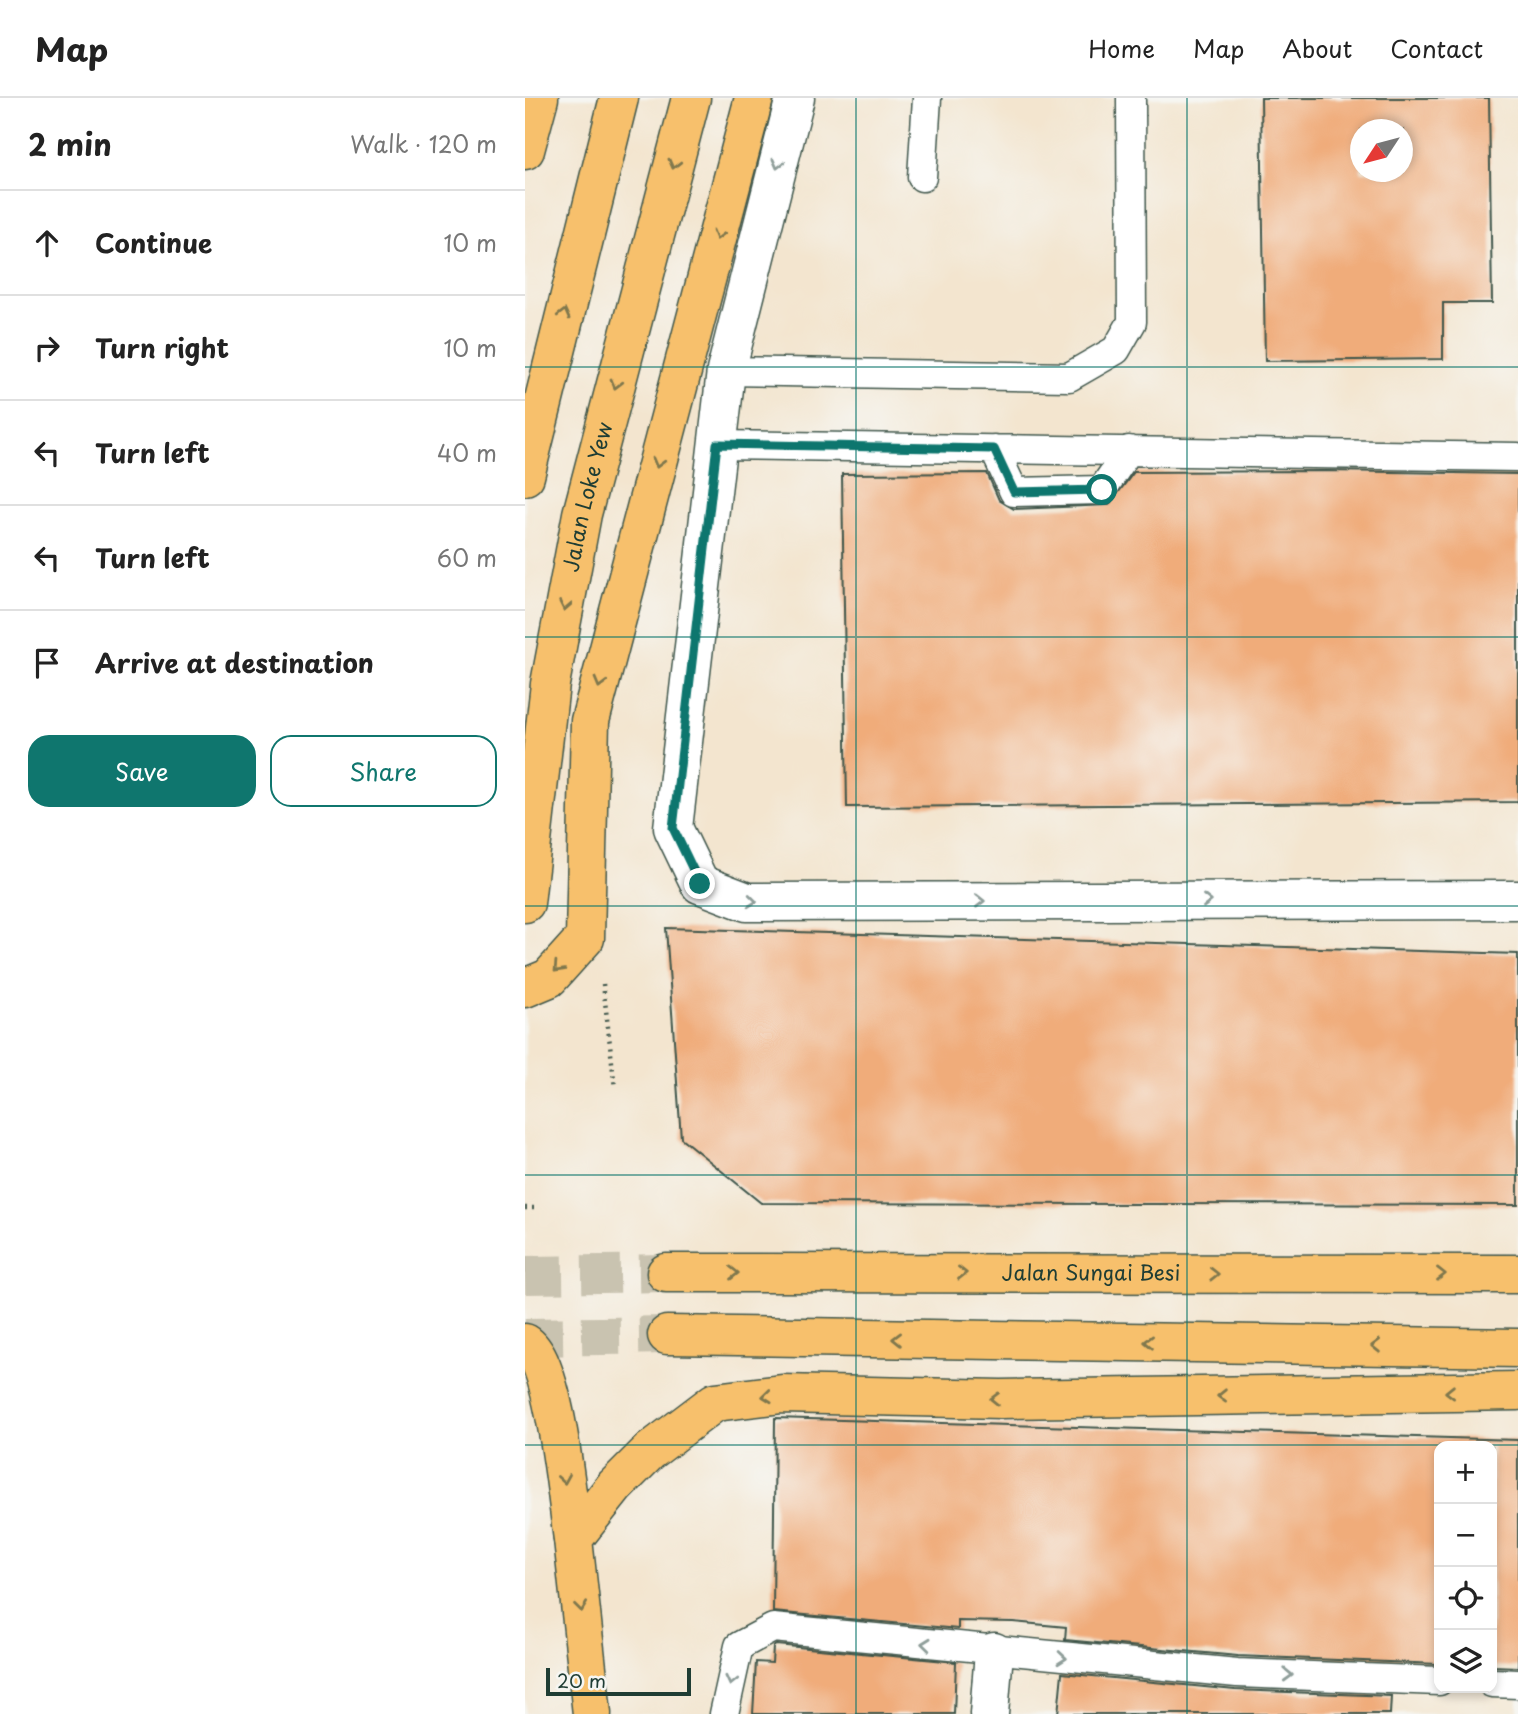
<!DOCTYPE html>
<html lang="en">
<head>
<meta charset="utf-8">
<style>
	:root { --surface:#fff; --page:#f2f2f2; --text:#222; --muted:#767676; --line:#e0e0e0; --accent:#0f766e }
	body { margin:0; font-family:"Playpen Sans",sans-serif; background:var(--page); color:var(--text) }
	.controls { position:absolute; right:21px; bottom:21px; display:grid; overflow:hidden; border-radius:14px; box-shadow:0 4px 10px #0003 }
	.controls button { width:63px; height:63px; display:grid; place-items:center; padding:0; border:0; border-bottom:2px solid var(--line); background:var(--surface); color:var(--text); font:35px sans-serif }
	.compass { position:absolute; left:825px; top:21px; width:63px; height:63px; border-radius:50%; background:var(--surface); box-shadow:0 4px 10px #0003; rotate:234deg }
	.scale { position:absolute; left:21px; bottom:18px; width:145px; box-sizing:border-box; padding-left:7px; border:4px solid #1f3d34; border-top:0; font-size:19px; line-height:24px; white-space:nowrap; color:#1f3d34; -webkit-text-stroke:5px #f6f6f2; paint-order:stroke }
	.stop { position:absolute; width:21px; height:21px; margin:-16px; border:5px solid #0f766e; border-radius:50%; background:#fff }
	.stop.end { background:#0f766e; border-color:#fff; box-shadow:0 2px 7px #0008 }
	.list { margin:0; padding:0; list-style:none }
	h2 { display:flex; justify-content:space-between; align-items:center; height:91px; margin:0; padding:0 28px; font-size:30px }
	h2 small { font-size:23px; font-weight:400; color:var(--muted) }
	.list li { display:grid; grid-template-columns:46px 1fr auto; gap:21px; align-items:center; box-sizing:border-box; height:105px; padding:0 28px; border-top:2px solid var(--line) }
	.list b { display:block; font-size:26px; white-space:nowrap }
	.list em { font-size:23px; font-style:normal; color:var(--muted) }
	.actions { display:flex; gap:14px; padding:21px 28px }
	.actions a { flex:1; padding:16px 0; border:2px solid var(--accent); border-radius:21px; text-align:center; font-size:24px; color:var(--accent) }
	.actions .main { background:var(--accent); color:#fff }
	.icon { flex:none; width:38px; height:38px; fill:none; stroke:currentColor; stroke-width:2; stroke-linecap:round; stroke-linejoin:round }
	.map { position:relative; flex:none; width:993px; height:1616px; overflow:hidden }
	header { display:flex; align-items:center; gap:42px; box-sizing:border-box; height:98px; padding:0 35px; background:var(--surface); border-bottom:2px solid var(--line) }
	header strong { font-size:33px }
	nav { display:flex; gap:38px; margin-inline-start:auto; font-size:24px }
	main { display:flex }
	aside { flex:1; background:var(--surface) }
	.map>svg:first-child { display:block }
	.building { fill:#f0ac7a; fill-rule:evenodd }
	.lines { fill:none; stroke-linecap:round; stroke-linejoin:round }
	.primary-tunnel { stroke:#c9c3b0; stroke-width:38; stroke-dasharray:38 19; stroke-linecap:butt }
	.service-casing { stroke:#3f564b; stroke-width:31 }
	.minor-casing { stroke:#3f564b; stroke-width:41 }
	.primary-casing { stroke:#3f564b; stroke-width:41 }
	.trunk-casing { stroke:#3f564b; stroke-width:41 }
	.path { stroke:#3f564b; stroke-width:4.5; stroke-dasharray:2 5; stroke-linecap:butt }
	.service { stroke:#fff; stroke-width:28 }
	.minor { stroke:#fff; stroke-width:38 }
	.primary { stroke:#f7c06c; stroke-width:38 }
	.trunk { stroke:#f7c06c; stroke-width:38 }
	.oneway { stroke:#80784d }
	.oneway2 { stroke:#8f9e9a }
	.route { stroke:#0f766e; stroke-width:9 }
	.grid { fill:none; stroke:#0f766e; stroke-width:2; stroke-opacity:0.55 }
	.labels { text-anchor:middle; stroke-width:5; stroke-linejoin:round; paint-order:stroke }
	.street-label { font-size:21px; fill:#1f3d34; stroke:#f6f6f2 }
</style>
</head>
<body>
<header>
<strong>Map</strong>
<nav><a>Home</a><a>Map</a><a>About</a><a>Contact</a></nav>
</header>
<main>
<aside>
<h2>2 min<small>Walk · 120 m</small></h2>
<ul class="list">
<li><svg class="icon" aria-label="ahead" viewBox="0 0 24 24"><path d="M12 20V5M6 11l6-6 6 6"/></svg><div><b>Continue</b></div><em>10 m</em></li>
<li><svg class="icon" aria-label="right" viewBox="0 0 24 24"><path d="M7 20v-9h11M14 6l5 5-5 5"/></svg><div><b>Turn right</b></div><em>10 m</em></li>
<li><svg class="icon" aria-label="left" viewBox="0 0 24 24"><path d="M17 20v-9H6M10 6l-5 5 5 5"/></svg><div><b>Turn left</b></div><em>40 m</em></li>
<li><svg class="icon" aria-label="left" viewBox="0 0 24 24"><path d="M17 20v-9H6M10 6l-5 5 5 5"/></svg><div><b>Turn left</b></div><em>60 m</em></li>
<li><svg class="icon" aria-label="arrive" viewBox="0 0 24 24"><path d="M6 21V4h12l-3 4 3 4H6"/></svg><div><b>Arrive at destination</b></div></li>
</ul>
<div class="actions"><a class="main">Save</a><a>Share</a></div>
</aside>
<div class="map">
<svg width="993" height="1616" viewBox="0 0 993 1616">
	<rect width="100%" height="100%" fill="#f6f6f2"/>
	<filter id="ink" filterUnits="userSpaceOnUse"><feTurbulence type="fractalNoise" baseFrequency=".0143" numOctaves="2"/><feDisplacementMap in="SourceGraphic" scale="14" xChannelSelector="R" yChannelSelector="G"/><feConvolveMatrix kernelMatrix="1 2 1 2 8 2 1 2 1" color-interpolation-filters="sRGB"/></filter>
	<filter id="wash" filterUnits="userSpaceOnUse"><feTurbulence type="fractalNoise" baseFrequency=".00686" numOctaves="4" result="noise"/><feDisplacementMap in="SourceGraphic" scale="28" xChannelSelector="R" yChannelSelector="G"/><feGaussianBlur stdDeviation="1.57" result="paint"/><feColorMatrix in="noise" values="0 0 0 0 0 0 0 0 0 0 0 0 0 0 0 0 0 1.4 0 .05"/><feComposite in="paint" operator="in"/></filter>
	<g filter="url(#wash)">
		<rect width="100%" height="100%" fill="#f3e5cf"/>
		<g id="blocks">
			<!-- building -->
			<path class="building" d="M736,0H964L967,205H918V261L740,263ZM836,32H878V74H836Z
				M801,373L993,376V704L322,709L317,376L462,375L474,402L489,411L584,407L609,374Z
				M141,830L993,856V1107L236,1105L156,1040Z
				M250,1320L993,1342V1569L967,1568V1348H914V1566L713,1558L540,1542L541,1529L488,1524L433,1523V1531L248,1514Z
				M251,1547L431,1564L429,1616H228L231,1564L247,1565L248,1549Z
				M537,1575L710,1592L866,1598L865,1616H533Z"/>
		</g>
	</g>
	<g filter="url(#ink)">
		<use href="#blocks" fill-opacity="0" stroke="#3f564b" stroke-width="2"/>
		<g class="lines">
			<!-- primary-tunnel -->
			<path class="primary-tunnel" d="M0,1177L141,1175
				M0,1239L142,1237"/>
			<!-- service casing -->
			<g class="service-casing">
				<path id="service" d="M397,79L402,0
					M201,273L544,279L591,252L607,224L606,0
					M192,347L993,359
					M469,351L489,394L577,392L604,352
					M967,1585L993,1586
					M199,1616L214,1548L248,1530L712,1575L914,1583"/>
			</g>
			<!-- minor casing -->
			<g class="minor-casing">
				<path id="minor" d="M270,0L201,273L148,730L175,786L222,804L993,802
					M464,1616L469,1554"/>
			</g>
			<!-- primary casing -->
			<g class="primary-casing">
				<g id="primary">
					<path id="s1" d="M141,1175L993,1176"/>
					<path d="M142,1237L993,1250"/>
					<path d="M0,1245C31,1263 42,1403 48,1441"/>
				</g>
			</g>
			<!-- trunk casing -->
			<g class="trunk-casing">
				<g id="trunk">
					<path d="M0,52L14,0"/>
					<path d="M0,378L94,0"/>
					<path id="s2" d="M0,805L25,586L57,416L166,0"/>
					<path d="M0,890L24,880L60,840L65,623L229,0"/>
					<path d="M67,1616L48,1441L90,1388L124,1354L190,1304L257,1296L476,1301L993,1293"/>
				</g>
			</g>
			<!-- path -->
			<path class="path" d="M78,886L90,990
				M0,1110H12"/>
			<!-- service -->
			<use href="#service" class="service"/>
			<!-- minor -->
			<use href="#minor" class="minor"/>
			<!-- primary -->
			<use href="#primary" class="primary"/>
			<!-- trunk -->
			<use href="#trunk" class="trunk"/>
		</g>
		<!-- one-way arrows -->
		<defs><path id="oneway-chevron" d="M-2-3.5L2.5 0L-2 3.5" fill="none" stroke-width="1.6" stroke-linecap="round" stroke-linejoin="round" transform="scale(1.75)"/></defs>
		<g class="oneway">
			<use href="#oneway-chevron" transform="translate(149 66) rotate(104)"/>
			<use href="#oneway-chevron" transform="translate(193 137) rotate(105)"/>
			<use href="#oneway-chevron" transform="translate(39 216) rotate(-76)"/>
			<use href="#oneway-chevron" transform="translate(91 286) rotate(105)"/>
			<use href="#oneway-chevron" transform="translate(133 365) rotate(105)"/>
			<use href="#oneway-chevron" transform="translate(40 508) rotate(101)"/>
			<use href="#oneway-chevron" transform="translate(75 585) rotate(105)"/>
			<use href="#oneway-chevron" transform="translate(33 870) rotate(133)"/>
			<use href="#oneway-chevron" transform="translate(209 1175)"/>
			<use href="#oneway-chevron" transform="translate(437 1175)"/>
			<use href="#oneway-chevron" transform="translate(689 1176)"/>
			<use href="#oneway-chevron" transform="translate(916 1176)"/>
			<use href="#oneway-chevron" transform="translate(372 1241) rotate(-179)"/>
			<use href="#oneway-chevron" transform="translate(624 1244) rotate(-179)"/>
			<use href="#oneway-chevron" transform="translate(851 1248) rotate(-179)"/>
			<use href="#oneway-chevron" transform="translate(925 1294) rotate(179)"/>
			<use href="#oneway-chevron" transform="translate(242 1298) rotate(174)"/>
			<use href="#oneway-chevron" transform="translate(697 1298) rotate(179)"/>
			<use href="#oneway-chevron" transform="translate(470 1301) rotate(-179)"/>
			<use href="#oneway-chevron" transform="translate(39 1381) rotate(81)"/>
			<use href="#oneway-chevron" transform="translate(56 1509) rotate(83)"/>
		</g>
		<g class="oneway2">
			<use href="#oneway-chevron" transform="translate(253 66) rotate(104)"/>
			<use href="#oneway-chevron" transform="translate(227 803) rotate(6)"/>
			<use href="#oneway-chevron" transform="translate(455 803)"/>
			<use href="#oneway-chevron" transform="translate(682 803)"/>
			<use href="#oneway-chevron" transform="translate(401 1546) rotate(-174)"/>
			<use href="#oneway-chevron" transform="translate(537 1560) rotate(5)"/>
			<use href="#oneway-chevron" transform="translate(763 1577) rotate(2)"/>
			<use href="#oneway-chevron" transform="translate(206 1583) rotate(103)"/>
		</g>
	</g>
	<g class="lines" filter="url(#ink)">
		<!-- route -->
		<path class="route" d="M175,786L148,730L192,346L469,351L489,394L577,392"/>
	</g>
	<!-- grid -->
	<path class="grid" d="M331,0V1616M662,0V1616M0,269H993M0,539H993M0,808H993M0,1077H993M0,1347H993"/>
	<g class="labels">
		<!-- street labels -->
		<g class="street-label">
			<text dy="7" stroke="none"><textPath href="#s2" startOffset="411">Jalan Loke Yew</textPath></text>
			<text dy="7" stroke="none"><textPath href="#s1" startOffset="425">Jalan Sungai Besi</textPath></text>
		</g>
	</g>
</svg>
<div class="controls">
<button>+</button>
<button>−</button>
<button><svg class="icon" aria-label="locate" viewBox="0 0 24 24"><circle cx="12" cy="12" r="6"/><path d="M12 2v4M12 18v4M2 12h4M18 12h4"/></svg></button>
<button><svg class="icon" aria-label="layers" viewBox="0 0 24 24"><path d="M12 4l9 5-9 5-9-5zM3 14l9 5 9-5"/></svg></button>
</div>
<svg class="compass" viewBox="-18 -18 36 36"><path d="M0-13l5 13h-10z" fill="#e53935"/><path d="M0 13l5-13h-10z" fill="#767676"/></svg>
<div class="scale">20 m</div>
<div class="stop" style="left:577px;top:392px"></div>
<div class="stop end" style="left:175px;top:786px"></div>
</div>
</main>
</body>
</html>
